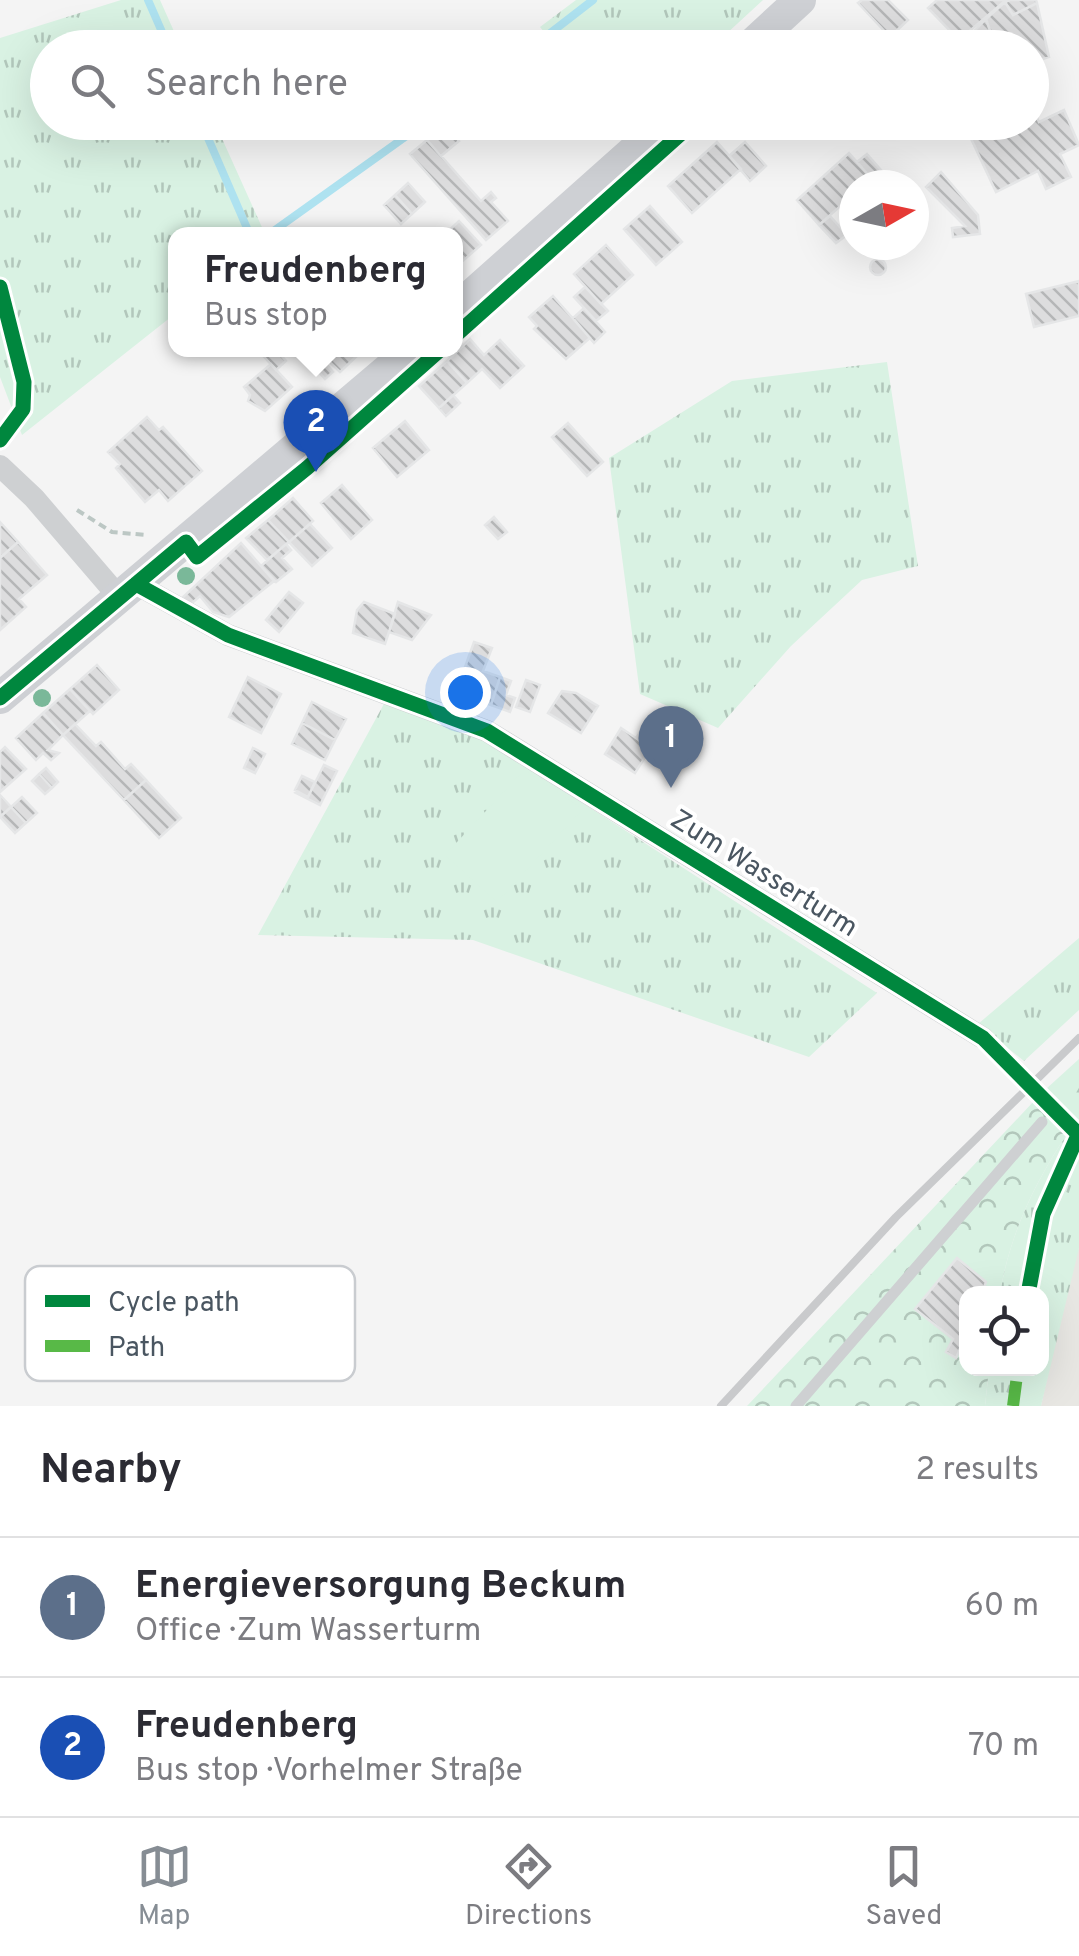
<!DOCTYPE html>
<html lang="en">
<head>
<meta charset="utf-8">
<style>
	:root { --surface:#fff; --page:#f2f2f3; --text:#2b2b33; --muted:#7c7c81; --line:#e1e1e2; --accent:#868d94 }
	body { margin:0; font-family:Overpass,sans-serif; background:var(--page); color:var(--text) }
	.controls { position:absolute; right:30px; bottom:30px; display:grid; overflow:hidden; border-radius:20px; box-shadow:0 10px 40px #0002 }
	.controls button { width:90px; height:90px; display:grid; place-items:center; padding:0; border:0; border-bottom:2px solid var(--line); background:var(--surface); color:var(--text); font:50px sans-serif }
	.compass { position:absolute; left:839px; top:170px; width:90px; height:90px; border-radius:50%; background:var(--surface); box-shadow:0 10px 40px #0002; rotate:81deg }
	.you { position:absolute; left:465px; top:692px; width:35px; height:35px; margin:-25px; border:8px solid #fff; border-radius:50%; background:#1a73e8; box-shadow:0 0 0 15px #1a73e833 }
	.badge { display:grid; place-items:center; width:65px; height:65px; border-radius:50%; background:var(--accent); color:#fff; font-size:32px; font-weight:700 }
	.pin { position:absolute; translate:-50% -82px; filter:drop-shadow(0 2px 5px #0008) }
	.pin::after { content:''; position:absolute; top:52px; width:35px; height:30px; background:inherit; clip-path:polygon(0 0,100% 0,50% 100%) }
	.popup { position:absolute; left:168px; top:227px; width:295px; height:130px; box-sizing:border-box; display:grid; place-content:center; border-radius:20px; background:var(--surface); filter:drop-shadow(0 2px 8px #0005); font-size:32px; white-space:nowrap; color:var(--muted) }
	.popup b { font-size:38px; color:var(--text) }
	.popup::after { content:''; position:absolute; left:50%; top:100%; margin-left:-20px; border:20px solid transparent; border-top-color:var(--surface) }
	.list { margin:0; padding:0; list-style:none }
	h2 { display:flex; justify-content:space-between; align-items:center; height:130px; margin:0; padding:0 40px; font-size:42px }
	h2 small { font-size:32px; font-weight:400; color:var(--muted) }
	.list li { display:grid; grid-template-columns:65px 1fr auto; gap:30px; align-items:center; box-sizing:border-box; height:140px; padding:0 40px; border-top:2px solid var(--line) }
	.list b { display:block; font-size:38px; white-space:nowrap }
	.list p { margin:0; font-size:32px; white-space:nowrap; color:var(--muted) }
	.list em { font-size:32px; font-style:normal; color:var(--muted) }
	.icon { flex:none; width:55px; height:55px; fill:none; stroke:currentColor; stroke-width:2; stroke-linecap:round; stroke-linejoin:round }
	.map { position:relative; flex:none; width:1079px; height:1406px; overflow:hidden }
	.search { position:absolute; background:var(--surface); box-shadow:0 10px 40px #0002; left:30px; right:30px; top:30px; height:110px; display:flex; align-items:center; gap:25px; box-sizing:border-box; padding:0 35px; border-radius:55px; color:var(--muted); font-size:38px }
	.sheet { height:410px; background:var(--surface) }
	nav { display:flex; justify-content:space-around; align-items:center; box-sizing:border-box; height:140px; border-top:2px solid var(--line); background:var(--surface); font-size:28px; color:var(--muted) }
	nav a { display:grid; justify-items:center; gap:5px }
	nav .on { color:var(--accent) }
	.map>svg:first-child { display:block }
	.commercial { fill:#e8e7e3 }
	.grass { fill:url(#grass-tufts) }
	.forest { fill:url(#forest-firs) }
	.park { fill:url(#park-crowns) }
	.garden { fill:#d9f2e3 }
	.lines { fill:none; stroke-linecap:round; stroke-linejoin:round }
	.stream { stroke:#aee2f0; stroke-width:8 }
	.building { fill:url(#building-back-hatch); stroke:#e5e6e7; stroke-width:2.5 }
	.path { stroke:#bcc7c4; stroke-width:4; stroke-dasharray:8 5; stroke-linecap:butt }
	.lane { stroke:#ced0d2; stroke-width:11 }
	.street { stroke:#ced0d2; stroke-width:22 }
	.secondary { stroke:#ced0d4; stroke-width:32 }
	.rail { stroke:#c9cacc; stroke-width:8 }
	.quiet { stroke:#58b947; stroke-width:12; stroke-dasharray:25 12; stroke-linecap:butt }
	.cycleway-casing { stroke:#fff; stroke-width:21 }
	.cycleway { stroke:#00873e; stroke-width:15 }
	.tree { fill:#7ab899 }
	.labels { text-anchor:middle; stroke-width:8; stroke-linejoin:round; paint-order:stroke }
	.street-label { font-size:28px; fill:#4a5661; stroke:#fff }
	.key { fill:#fff; stroke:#c9ccd0; stroke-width:2.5 }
	.key-label { font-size:28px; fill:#4a5661 }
</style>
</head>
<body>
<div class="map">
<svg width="1079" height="1406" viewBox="0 0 1079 1406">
	<defs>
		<pattern id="grass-tufts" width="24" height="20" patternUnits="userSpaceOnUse" patternTransform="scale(2.5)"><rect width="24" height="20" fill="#d9f2e3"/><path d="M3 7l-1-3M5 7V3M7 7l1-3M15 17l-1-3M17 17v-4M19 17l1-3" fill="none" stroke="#b2c7bb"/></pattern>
		<pattern id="forest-firs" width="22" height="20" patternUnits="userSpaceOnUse" patternTransform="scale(2.5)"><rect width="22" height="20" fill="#d9f2e3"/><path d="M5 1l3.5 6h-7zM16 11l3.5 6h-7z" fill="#b2c7bb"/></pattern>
		<pattern id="park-crowns" width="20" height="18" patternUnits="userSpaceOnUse" patternTransform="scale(2.5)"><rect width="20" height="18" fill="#d9f2e3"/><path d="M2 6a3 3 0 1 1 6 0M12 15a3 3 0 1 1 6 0" fill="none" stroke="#b2c7bb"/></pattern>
		<pattern id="building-back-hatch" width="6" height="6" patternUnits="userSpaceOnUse" patternTransform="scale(2.5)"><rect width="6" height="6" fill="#ddddde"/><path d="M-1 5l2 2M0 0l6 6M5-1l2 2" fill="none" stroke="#b5b6b7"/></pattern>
	</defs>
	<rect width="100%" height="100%" fill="#f4f4f4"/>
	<!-- commercial -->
	<path class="commercial" d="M1079,1248V1406H1041L1073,1260Z"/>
	<!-- grass -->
	<path class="grass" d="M121,0H160L181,47L48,48V122L215,123L265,234L176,235V313L22,435L0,377V38Z
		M576,0H763L712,47H556L540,27Z
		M887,362L918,566L862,580L791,646L718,728L640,694L609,458L732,381Z
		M385,702L482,738L877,993L809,1057L473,940L258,935Z
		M1079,938V1010L1024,1061L978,1024Z
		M1067,1134L1079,1140V1248L1041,1406H985L989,1369L1042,1368V1294L1000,1293C1010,1234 1034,1184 1067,1134Z"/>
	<!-- forest -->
	<path class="forest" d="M1079,1059V1126L1077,1127L1046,1089Z"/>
	<!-- park -->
	<path class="park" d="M1034,1101L1067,1134C1034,1184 1010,1234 1000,1293L966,1294V1368L989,1369L985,1406H747Z"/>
	<!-- garden -->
	<path class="garden" d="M524,770L583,809L497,902L445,855Z"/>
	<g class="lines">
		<!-- stream -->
		<path class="stream" d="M148,0L169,48
			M531,48L593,0
			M201,122L250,235
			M268,235L426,122"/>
	</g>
	<!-- building -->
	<path class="building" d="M862,0H888L908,20L890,37L858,3Z
		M937,0H1006L959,40L928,8Z
		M1010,0H1036L1037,3L1013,15L1005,2Z
		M1005,2L1013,15L1037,3L1049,57L1034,62L1038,83L1032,86V48H996L986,19Z
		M986,19L993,40L985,48H958Z
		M1064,110L1079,145L1060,154L1071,177L1046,189L1038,171L996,192L967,130L984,122H1032L1034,111L1039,122Z
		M792,122H822L824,125L818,130L812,124L801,133Z
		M445,124L459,141L441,156L427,140Z
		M427,140L481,201L491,192L496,198L491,202L508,221L486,240L410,154Z
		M717,142L741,169L692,213L668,186Z
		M745,142L766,166L750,181L729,156Z
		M849,153L871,178L864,185H854V194L819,225L797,200Z
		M867,154L881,170L871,178L857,162Z
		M941,172L978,215L980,234L953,237L952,228L965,226L926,187Z
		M408,183L425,202L412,214L395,195Z
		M395,195L412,214L401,224L384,205Z
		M650,206L682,242L656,265L624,229Z
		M830,216L847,235L836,243L819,225Z
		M459,221L481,245L458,265L456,235H444Z
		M606,245L633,275L601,304L574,274Z
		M870 267a8 8 0 1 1 16 0a8 8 0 1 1-16 0Z
		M1079,281V316L1034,327L1026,294Z
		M585,287L608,311L596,321L574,297Z
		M553,296L590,338L566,359L534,329L537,326L529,317Z
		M584,308L605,332L594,343L573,318Z
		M470,339L484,355L500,340L524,366L500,388L482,369L467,383L447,361Z
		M258,350H276L286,361L276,370Z
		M317,350H358L360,353L340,372Z
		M320,357L333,372L325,379L312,364Z
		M447,361L467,383L439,408L419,386Z
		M271,364L292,387L265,411L248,401L250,395L244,387Z
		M453,395L460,403L446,416L439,408Z
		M147,417L159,430L163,427L202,471L168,501L159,490L145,502L116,468L120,464L108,452Z
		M405,421L429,450L397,477L373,448Z
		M568,423L603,462L587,476L552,437Z
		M342,485L372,520L351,539L321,503Z
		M293,498L313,521L289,542L268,520Z
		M494,517L507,532L498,539L485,525Z
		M268,520L289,542L267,560L246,538Z
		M0,522L18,542L0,558Z
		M310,524L332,548L312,566L289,542Z
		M18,542L47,575L19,599L26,607L0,630V558Z
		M241,543L274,581L229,617L213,612L200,596L191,604L182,598Z
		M286,544L291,550L282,558L292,569L276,582L261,566Z
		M289,592L303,603L279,632L266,620Z
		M364,602L395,614L385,644L353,633L357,610Z
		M398,602L431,615L412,640L389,632Z
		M474,642L492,648L483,671L500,677L491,705L456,692Z
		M97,665L119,690L93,714L70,689Z
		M248,677L281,694L261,733L229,717Z
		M500,677L511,681L506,695L515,698L510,712L491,705Z
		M526,680L540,685L530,712L516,707Z
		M70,689L90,711L63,735L43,713Z
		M562,691L576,693L598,706L581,733L548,713Z
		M312,702L346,719L335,740L302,723Z
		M43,713L63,735L48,750L59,753L51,760L43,753L36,760L16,738Z
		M650,717L662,725L649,746L636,738Z
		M681,719L700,731L684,756L666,744Z
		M302,723L335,740L325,760L292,744Z
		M75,724L96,746L101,742L125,769L131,764L146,780L124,800L63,735Z
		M621,728L651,748L635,773L605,754Z
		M5,747L26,769L0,792V752Z
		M253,748L265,754L255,773L244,768Z
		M324,765L337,771L320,805L294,792L308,797Z
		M46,768L58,782L52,788L39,774Z
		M39,774L52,788L45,794L32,781Z
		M302,776L315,782L308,797L295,790Z
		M146,780L181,818L159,838L124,800Z
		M0,795L11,807L0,817Z
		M22,797L37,813L26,823L11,807Z
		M11,807L26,823L15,833L0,817Z
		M957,1258L986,1282L982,1294H966V1335L956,1358L946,1352L953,1339L915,1309Z"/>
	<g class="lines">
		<!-- path -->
		<path class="path" d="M77,510L112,532L146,535"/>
		<!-- lane -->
		<path class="lane" d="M796,1406L1042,1122"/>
		<!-- street -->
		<path class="street" d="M0,466L34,498L119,597
			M136,584L228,635L487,731L983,1038"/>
		<!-- secondary -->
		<path class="secondary" d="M748,48L800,0
			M456,309L666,122
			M0,698L411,350"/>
		<!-- rail -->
		<path class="rail" d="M721,1406L896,1217L1079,1038"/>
		<!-- quiet -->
		<path class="quiet" d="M1013,1406L1018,1368"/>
		<!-- cycleway casing -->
		<g class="cycleway-casing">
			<path id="cycleway" d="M0,287L24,382L23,409L0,440
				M456,335L694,122
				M136,584L228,635L487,731L983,1038L1079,1135
				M0,698L186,542L197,557L307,468L440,350
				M1028,1294L1043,1214L1079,1133"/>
		</g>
		<!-- cycleway -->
		<use href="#cycleway" class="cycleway"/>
	</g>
	<!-- trees -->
	<g class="tree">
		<circle cx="186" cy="576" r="9"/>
		<circle cx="42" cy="698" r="9"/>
	</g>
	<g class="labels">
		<!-- street labels -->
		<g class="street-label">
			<text transform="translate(765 872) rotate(32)" y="10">Zum Wasserturm</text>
		</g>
	</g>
	<!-- legend -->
	<rect x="25" y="1266" width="330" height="115" rx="15" class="key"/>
	<rect x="45" y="1295" width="45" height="12" fill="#00873e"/>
	<rect x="45" y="1340" width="45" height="12" fill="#58b947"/>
	<g class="key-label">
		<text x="108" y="1311">Cycle path</text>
		<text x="108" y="1356">Path</text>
	</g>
</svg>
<div class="controls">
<button><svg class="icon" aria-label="locate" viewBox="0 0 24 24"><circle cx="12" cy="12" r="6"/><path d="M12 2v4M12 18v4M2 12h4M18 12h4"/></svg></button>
</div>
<svg class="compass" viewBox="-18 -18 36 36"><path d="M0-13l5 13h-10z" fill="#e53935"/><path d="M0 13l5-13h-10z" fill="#7c7c81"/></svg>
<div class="you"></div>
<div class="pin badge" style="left:671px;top:788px;background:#5c6f8a">1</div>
<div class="pin badge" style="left:316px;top:472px;background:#1a4fb4">2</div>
<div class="popup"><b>Freudenberg</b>Bus stop</div>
<div class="search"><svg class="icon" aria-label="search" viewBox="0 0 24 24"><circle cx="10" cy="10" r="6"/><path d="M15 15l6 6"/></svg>Search here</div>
</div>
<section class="sheet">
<h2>Nearby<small>2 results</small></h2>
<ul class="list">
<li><span class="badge" style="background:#5c6f8a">1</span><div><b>Energieversorgung Beckum</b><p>Office · Zum Wasserturm</p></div><em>60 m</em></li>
<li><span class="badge" style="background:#1a4fb4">2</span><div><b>Freudenberg</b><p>Bus stop · Vorhelmer Straße</p></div><em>70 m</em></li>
</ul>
</section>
<nav>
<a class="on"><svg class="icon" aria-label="map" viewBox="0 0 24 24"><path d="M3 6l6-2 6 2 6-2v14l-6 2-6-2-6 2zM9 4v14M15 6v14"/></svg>Map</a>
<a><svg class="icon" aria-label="directions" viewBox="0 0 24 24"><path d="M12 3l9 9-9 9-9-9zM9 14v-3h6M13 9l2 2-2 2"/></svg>Directions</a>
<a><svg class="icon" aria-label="saved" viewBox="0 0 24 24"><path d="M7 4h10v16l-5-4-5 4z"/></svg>Saved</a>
</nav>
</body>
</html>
